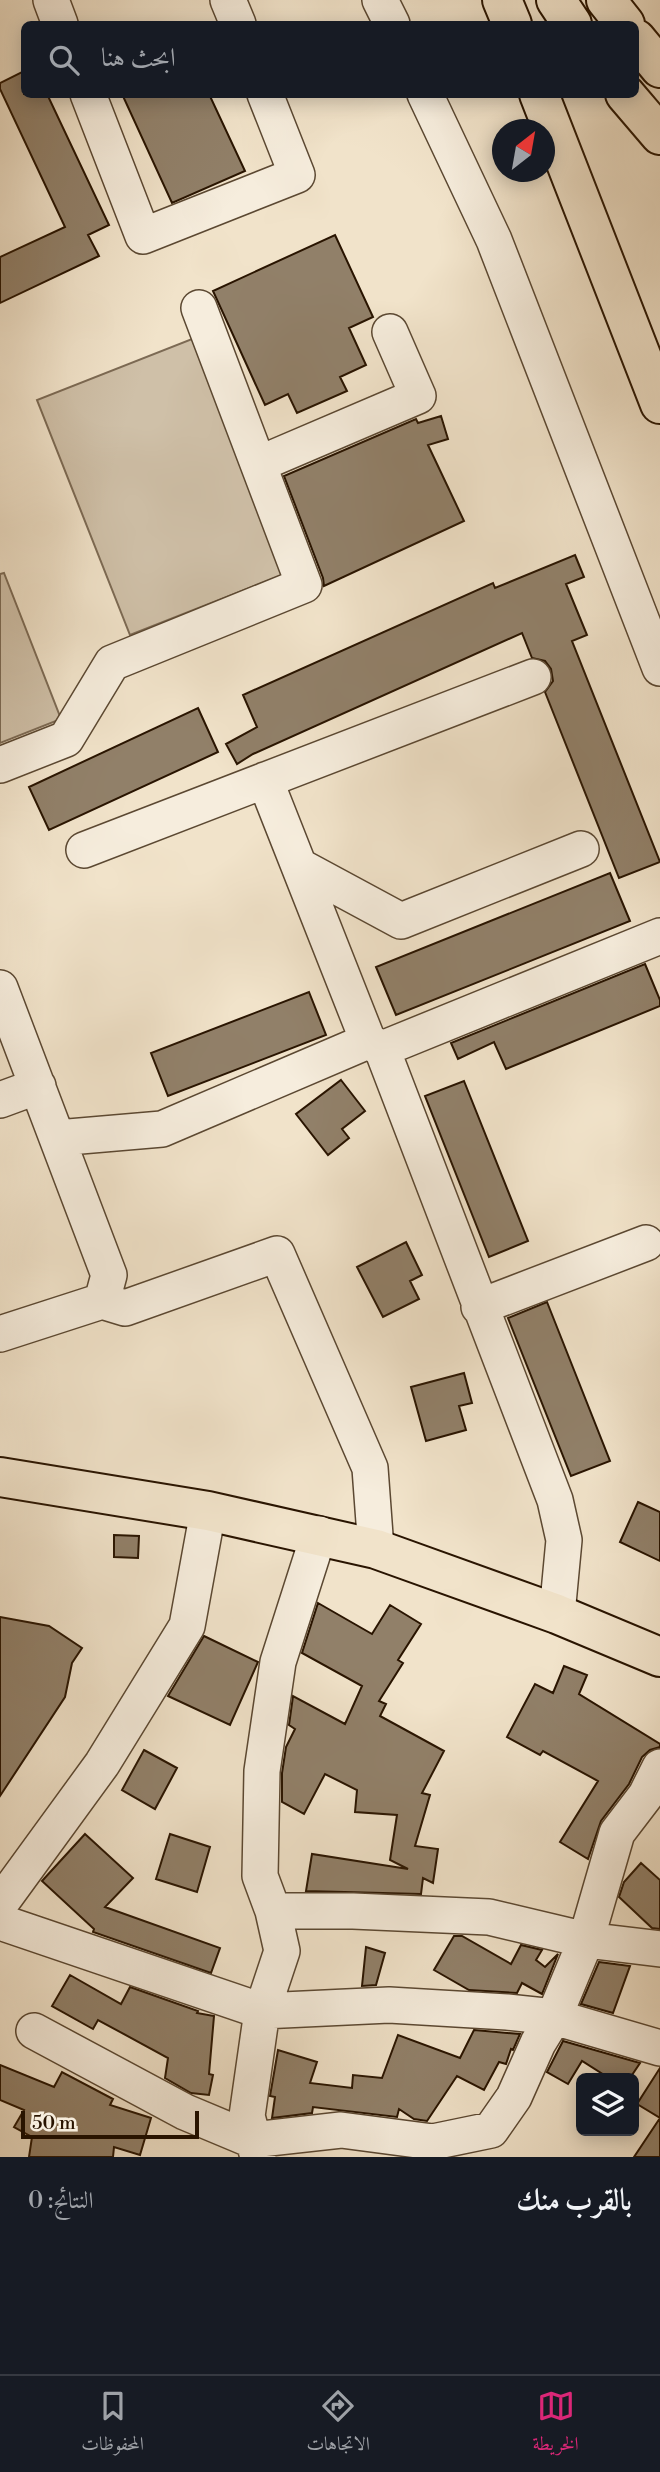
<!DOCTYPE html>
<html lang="ar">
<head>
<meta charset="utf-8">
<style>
	:root { --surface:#171b24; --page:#20242c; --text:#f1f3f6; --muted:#9ea1a6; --line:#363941; --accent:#db2777 }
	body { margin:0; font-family:"Libre Bodoni",Amiri,serif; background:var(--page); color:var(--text); direction:rtl }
	.controls { position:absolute; right:21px; bottom:21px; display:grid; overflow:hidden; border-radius:10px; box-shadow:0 4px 18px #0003 }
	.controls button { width:63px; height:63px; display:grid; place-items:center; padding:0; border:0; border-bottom:2px solid var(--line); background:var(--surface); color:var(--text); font:35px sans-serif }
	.compass { position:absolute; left:492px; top:119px; width:63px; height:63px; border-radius:50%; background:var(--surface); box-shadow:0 4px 18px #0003; rotate:31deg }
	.scale { position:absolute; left:21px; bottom:18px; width:178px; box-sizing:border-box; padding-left:7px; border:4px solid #291400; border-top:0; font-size:19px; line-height:24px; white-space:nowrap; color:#291400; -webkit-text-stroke:5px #f6eddd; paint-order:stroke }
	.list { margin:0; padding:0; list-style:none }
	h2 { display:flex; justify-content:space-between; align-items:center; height:91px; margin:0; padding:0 28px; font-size:30px }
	h2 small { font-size:23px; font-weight:400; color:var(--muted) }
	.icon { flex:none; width:38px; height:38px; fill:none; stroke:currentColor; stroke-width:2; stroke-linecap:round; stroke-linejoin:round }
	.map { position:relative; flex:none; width:660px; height:2157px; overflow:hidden; direction:ltr }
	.search { position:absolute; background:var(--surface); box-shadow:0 4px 18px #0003; left:21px; right:21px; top:21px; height:77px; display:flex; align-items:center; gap:18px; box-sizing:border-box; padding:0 24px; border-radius:10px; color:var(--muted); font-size:26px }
	.sheet { height:217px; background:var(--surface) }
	nav { display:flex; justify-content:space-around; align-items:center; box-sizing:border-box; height:98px; border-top:2px solid var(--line); background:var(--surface); font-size:19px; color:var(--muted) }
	nav a { display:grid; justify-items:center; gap:4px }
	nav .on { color:var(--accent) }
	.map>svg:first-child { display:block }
	.green { fill:#cfc0a8; stroke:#7c6a54; stroke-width:2 }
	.building { fill:#918069; stroke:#291400; stroke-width:2 }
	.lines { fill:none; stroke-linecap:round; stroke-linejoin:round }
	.minor-casing { stroke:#5b4832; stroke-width:38 }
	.major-casing { stroke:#291400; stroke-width:42 }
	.highway-casing { stroke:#291400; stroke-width:42 }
	.minor { stroke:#f6eddd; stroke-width:35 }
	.major { stroke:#f1e3ca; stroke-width:38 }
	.highway { stroke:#f1e3ca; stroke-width:38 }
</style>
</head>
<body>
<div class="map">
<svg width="660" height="2157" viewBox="0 0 660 2157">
	<rect width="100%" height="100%" fill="#f1e3ca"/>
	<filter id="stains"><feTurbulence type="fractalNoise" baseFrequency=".00286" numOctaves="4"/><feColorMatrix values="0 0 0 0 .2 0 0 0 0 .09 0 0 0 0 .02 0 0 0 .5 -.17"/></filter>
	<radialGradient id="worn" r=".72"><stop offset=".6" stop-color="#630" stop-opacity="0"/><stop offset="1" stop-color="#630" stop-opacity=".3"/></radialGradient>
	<!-- green -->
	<path class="green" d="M192,339L285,574L130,635L37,400Z
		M4,573L61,719L0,743V574Z"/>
	<!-- building -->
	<path class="building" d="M24,71V94H47L109,225L88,235L99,256L0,303V257L65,227L0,89V83Z
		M122,94H209L245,171L172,203Z
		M335,235L373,317L349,328L366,365L340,377L347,391L297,413L288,394L265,405L213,291Z
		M441,416L448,439L428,445L464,521L324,586L323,578L284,476L416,419L418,423Z
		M575,555L584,577L566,584L587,635L572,641L660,862L619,878L545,692L553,681L551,669L545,661L532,658L522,633L253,754L237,764L226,744L257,727L243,695L493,583L495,588Z
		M198,708L218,752L49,830L29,787Z
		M610,873L630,921L396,1015L376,967Z
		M645,964L660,1000V1006L506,1069L494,1042L458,1059L451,1043Z
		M309,992L326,1035L168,1096L151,1053Z
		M341,1080L365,1111L342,1129L349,1138L328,1155L296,1114Z
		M464,1081L528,1241L489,1257L425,1096Z
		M406,1242L422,1275L410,1281L419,1299L383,1317L357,1267Z
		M547,1302L610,1461L571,1476L508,1318Z
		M464,1373L472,1403L459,1406L466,1430L426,1441L411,1387Z
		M638,1502L660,1512V1561L620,1542Z
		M114,1535L139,1536L138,1558L114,1557Z
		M318,1603L372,1634L390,1605L421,1624L398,1660L403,1663L379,1701L386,1704L380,1716L444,1751L422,1793L430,1795L415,1846L438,1849L433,1883L423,1878L421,1894L306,1891L312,1854L408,1869L390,1860L397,1815L355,1812L357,1790L325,1774L304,1814L282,1802V1773L286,1747L295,1729L289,1725L293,1696L345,1724L362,1686L302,1653Z
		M0,1617L49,1626L82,1648L72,1663L65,1697L0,1796Z
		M204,1636L258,1662L230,1725L168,1696Z
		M564,1666L587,1675L579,1694L660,1744V1747L650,1750L642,1757L629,1784L601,1821L588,1859L560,1842L598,1781L543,1751L540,1755L507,1737L535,1684L553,1693Z
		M144,1750L177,1768L155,1809L122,1790Z
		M85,1834L133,1878L105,1907L220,1948L211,1973L93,1932L94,1929L42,1881Z
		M170,1834L210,1847L197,1892L156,1879Z
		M641,1863L660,1880V1929L652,1928L619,1897L624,1882Z
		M454,1936H462L511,1964L521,1945L542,1950L536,1960L545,1967L558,1954L542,1994L522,1983L517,1993L469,1990L434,1970Z
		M366,1947L385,1953L376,1985L362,1986Z
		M599,1962L630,1966L613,2013L581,2004Z
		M70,1975L121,2004L130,1987L198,2011L197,2013L214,2016L209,2074L213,2075L209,2095L191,2093L165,2078L168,2058L98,2020L93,2029L52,2006Z
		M474,2030L520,2034L513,2050L511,2049L506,2064L499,2062L484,2090L457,2076L427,2121L414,2119L399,2109L397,2117L313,2107L312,2113L272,2118L275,2097L270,2096L278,2050L317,2062L310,2083L352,2088L353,2075L382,2078L398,2035L460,2058Z
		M563,2041L640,2063L630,2078H609L582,2061L568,2084L547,2072Z
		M0,2065L54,2087L62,2072L113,2099L110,2105L151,2118L140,2155L114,2147L113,2157H29L32,2137L14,2127L24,2110L0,2100Z
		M660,2068V2157H634L660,2118L637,2104Z"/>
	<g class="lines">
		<!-- minor casing -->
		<g class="minor-casing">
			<path id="minor" d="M51,0L60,24
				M228,0L238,24
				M380,0L392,24
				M88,94L143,236L297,175L265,94
				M425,94L494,240L660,668
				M259,464L418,396L390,332
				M0,765L66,739L112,663L304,585L199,308
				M265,780L368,1041L382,1049L555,1500L564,1540L557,1614
				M84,850L533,677
				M299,866L401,921L581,849
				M0,988L109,1275L102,1301L0,1334
				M382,1049L660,936
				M0,1100L38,1086
				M57,1138L162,1129L368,1041
				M102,1301L125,1308L277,1254L370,1468L376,1549
				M479,1307L646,1243
				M0,1904L102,1764L187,1626L208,1511
				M273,1911H353L489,1917L586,1940L660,1949
				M0,1922L262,2011L389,2005L507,2012L554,2017L660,2048
				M34,2031L185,2112L252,2140L341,2130L433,2142L491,2130L514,2097L538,2043L554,2017L586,1940L617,1833L646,1795L660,1767
				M258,2157L247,2116L262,2011L282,1951L273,1911L260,1876L262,1771L278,1662L319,1534"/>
		</g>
		<!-- major casing -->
		<g class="major-casing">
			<path id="major" d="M0,1477L208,1511L376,1549L557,1614L660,1657"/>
		</g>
		<!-- highway casing -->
		<g class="highway-casing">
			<path id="highway" d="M502,0L512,24
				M556,0L572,24
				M606,0L625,24
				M636,39L660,68
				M539,94L660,404
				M625,94L660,135"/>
		</g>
		<!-- minor -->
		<use href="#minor" class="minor"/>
		<!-- major -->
		<use href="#major" class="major"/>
		<!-- highway -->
		<use href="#highway" class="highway"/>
	</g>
	<rect width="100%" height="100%" filter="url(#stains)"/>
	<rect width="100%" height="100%" fill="url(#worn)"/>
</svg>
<div class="controls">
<button><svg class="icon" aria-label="layers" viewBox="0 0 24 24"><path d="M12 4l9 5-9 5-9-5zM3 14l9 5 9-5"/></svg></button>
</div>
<svg class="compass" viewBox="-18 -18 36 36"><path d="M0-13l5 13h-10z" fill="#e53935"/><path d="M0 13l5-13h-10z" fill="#9ea1a6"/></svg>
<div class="scale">50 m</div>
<div class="search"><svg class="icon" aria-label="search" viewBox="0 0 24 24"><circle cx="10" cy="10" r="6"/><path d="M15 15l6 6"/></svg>ابحث هنا</div>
</div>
<section class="sheet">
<h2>بالقرب منك<small>النتائج: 0</small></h2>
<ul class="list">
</ul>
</section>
<nav>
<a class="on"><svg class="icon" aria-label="map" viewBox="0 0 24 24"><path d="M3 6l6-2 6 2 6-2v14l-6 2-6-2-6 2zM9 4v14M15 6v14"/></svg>الخريطة</a>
<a><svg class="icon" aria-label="directions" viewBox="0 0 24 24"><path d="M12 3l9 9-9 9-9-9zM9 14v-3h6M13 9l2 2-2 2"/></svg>الاتجاهات</a>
<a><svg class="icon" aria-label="saved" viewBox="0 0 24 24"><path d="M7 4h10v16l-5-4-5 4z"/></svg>المحفوظات</a>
</nav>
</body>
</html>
